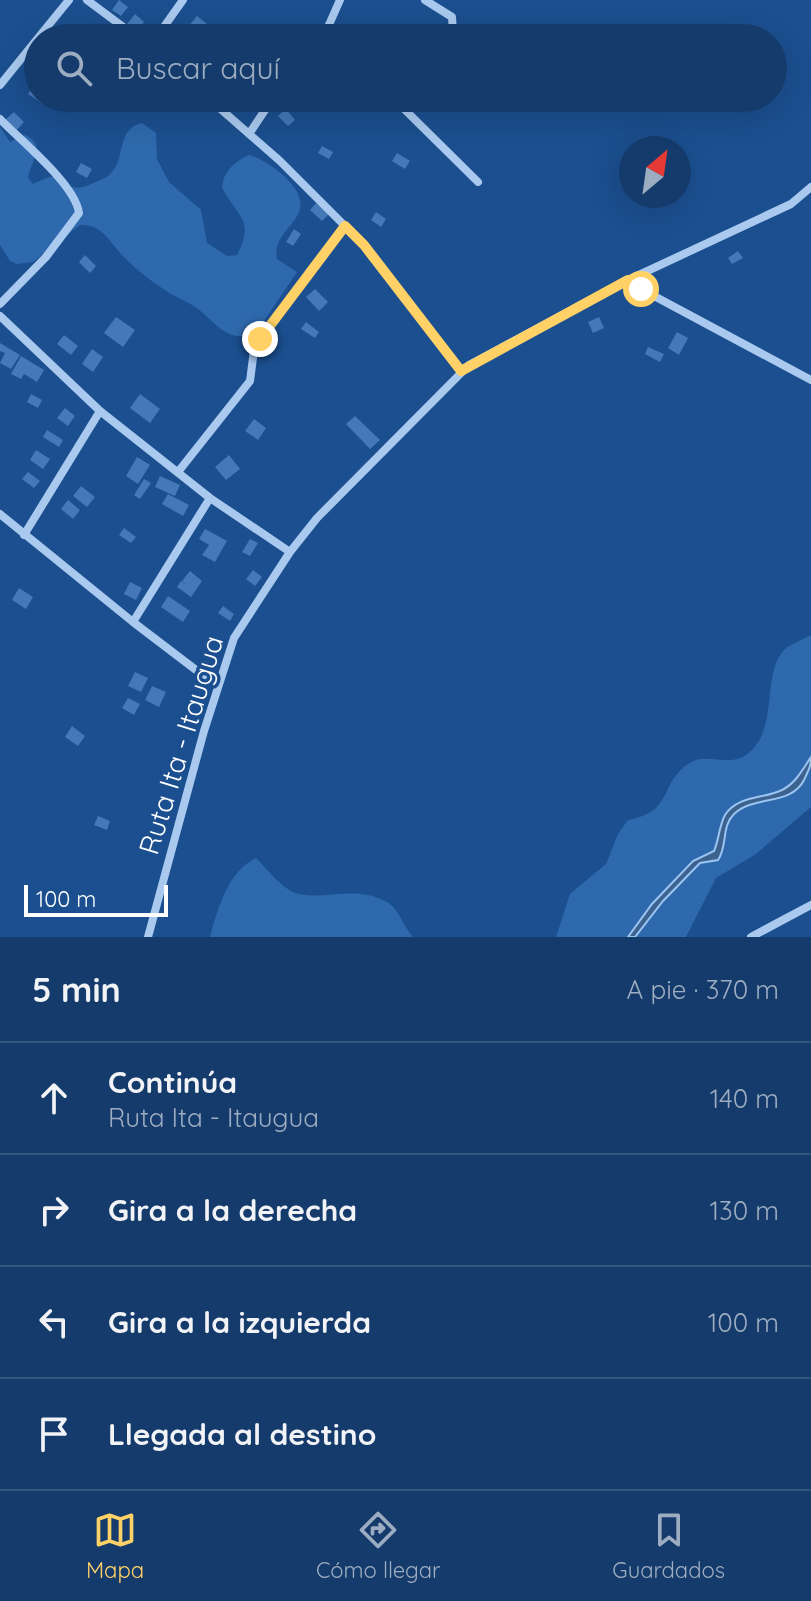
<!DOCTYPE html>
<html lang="es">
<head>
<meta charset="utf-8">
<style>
	:root { --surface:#143b6b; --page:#1d4271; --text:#f1f3f6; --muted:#9dadc1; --line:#33557e; --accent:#ffd166 }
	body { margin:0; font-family:Quicksand,sans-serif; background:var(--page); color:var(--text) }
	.compass { position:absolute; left:619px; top:136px; width:72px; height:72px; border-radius:50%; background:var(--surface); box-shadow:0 8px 32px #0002; rotate:29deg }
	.scale { position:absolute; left:24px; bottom:20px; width:144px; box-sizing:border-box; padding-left:8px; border:4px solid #fff; border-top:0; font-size:22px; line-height:28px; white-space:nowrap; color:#fff; -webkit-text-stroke:6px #1b4f8f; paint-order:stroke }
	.stop { position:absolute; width:24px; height:24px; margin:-18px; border:6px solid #ffd166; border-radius:50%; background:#fff }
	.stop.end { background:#ffd166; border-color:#fff; box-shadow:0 2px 8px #0008 }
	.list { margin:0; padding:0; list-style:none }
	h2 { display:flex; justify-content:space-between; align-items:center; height:104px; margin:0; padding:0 32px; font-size:34px }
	h2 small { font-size:26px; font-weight:400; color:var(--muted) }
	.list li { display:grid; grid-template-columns:52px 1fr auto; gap:24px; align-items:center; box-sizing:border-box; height:112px; padding:0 32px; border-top:2px solid var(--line) }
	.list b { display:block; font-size:30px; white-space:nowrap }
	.list p { margin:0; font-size:26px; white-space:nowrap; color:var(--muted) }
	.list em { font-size:26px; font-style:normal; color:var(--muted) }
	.icon { flex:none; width:44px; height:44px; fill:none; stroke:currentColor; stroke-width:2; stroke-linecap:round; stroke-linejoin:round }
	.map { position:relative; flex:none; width:811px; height:937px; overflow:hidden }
	.search { position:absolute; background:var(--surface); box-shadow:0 8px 32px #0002; left:24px; right:24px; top:24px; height:88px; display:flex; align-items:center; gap:20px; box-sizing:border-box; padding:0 28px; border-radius:44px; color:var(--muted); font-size:30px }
	.sheet { height:552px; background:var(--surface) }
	nav { display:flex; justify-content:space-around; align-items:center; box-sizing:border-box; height:112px; border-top:2px solid var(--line); background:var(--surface); font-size:22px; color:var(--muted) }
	nav a { display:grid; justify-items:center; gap:4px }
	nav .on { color:var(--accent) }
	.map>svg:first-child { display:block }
	.green { fill:#2e69ad }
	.water { fill:#3c6290; stroke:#9cc4f0; stroke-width:2 }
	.building { fill:#4478b7 }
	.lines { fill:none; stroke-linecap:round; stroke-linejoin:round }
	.minor { stroke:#a9c9ee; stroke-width:8 }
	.route { stroke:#ffd166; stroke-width:10 }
	.labels { text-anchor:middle; stroke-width:7; stroke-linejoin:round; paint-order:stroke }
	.street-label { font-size:28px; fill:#fff; stroke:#1b4f8f }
</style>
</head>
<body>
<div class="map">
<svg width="811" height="937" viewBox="0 0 811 937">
	<rect width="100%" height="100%" fill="#1b4f8f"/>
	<!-- green -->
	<path class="green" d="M142,123L156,133L157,159L161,167L169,182L201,210L207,243L227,256L237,255C256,218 236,217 222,187C224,170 235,162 249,155C264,160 277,169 287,179C325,218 270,226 277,259L297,272L256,333C228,344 217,324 198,309C190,303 180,299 171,294C155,284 136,270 122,255C109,241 102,224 80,225L33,262L17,264L10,261L0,245V127L10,142L25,135C47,145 31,161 28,178L33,184L49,177H57C70,188 75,191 91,184C97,181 105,179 109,175C127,160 115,129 142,123Z
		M811,635V807L756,854L716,878L686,937H556L570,894L606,864L618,834L628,820C672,812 660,787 684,767C706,747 729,773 752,750C778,723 762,674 784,650C790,644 803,640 811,635Z
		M256,858C266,868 280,886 293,892C318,903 355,883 387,902C400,910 403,926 413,937H210C218,908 228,871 256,858Z"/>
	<!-- water -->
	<path class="water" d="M811,757C811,767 808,771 804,780C791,806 754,795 734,814C721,827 728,845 718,860L700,863L663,901L635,937H628L652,904L693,861L714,851C719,840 719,826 725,815C738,795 764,799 782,790C796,783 803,769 811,757Z"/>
	<!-- building -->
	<path class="building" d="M119,0L128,7L121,16L112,10Z
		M135,14L144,22L137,31L127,24Z
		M197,16L207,24L198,35L188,27Z
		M82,25L93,31L90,38L77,36Z
		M35,84L38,86V98H47L43,104L28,94Z
		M321,98H335L327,111L317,105Z
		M286,109L295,120L288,126L278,116Z
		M14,112L24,122L16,131L5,120Z
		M322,146L333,152L329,159L318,153Z
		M397,153L410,161L405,169L392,161Z
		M81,163L92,169L87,178L76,172Z
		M316,203L329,214L322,221L310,210Z
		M376,212L386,219L381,227L371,220Z
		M294,229L301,234L293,246L286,242Z
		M738,251L743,258L732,264L728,258Z
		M85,255L96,266L90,273L79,262Z
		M315,289L328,302L319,311L306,297Z
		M116,317L135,330L123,347L104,333Z
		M599,317L604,328L593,333L588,322Z
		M306,322L319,332L315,338L301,329Z
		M677,332L688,338L679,355L668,348Z
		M64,335L78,346L71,355L57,344Z
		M0,343L20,355L11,369L0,363L5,353L0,351Z
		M648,347L664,354L660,362L645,354Z
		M92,349L103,357L93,372L82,364Z
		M21,356L44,370L37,382L24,374L21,379L11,374Z
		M31,394L42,400L38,408L27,402Z
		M140,394L160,409L150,423L130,408Z
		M65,408L75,416L68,426L57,418Z
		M355,416L380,440L370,449L346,424Z
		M254,419L266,428L258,440L245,431Z
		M47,430L63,440L59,447L43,437Z
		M36,450L50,459L43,469L30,460Z
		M229,455L240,469L226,480L215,467Z
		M137,457L150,465L138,484L126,476Z
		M28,472L40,481L34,488L22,479Z
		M160,476L180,485L175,496L155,487Z
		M144,479L151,483L140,499L134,495Z
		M81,486L95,497L87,507L73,496Z
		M168,494L189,505L183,516L162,504Z
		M68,500L80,510L73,519L61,509Z
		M124,528L136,537L131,543L119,535Z
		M205,529L227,541L215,562L202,555L209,545L199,539Z
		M250,539L258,543L250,556L242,552Z
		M253,570L262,577L255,586L246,579Z
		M190,571L202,581L191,597L177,587L181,581L188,586L182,581Z
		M130,582L142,588L136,600L124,594Z
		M19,588L33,597L26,609L12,600Z
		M168,596L190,611L183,622L161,607Z
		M223,606L234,614L230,621L218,613Z
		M135,672L148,678L141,692L128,686Z
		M152,686L166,692L159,707L145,700Z
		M128,698L140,704L134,715L122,708Z
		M72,726L85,736L78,746L65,737Z
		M98,816L110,821L107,830L94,825Z"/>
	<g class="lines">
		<!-- minor -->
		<path class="minor" d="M87,0L138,38
			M425,0L452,17L453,31L448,38
			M38,38L69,0
			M156,38L183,0
			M314,38L328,27L340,0
			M0,85L38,38
			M208,98L280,161L364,245L461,371
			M393,98L478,182
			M0,119C21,141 75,184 79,213L46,257L0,304
			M249,134L273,98
			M628,280L641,289L811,380
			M0,316L100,411L210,498L290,552
			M178,472L250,381L254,350L260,339L345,226
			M0,514L133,622L217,686
			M24,535L100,411
			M133,622L210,498
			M148,937L204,731L234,638L290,552L317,518L469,365L628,280L791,204L811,187
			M751,937L811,905"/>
	</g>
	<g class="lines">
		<!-- route -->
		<path class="route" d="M260,339L345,226L364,245L461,371L628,280L641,289"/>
	</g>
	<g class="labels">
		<!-- street labels -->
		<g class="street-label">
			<text transform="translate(181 745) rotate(-73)" y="10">Ruta Ita - Itaugua</text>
		</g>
	</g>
</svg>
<svg class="compass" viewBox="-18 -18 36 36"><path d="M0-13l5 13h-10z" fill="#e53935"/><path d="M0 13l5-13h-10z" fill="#9dadc1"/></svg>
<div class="scale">100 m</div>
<div class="stop" style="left:641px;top:289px"></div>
<div class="stop end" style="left:260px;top:339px"></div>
<div class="search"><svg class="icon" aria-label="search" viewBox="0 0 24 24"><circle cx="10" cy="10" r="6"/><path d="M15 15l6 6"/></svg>Buscar aquí</div>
</div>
<section class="sheet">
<h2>5 min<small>A pie · 370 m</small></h2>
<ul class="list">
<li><svg class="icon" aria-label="ahead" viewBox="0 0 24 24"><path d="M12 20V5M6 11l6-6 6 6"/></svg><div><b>Continúa</b><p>Ruta Ita - Itaugua</p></div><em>140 m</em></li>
<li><svg class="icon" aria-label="right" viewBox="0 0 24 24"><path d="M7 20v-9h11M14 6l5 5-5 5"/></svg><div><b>Gira a la derecha</b></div><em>130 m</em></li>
<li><svg class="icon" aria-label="left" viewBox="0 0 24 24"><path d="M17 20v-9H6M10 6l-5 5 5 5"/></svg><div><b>Gira a la izquierda</b></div><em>100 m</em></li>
<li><svg class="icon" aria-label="arrive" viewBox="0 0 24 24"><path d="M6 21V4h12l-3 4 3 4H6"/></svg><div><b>Llegada al destino</b></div></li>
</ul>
</section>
<nav>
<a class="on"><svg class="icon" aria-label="map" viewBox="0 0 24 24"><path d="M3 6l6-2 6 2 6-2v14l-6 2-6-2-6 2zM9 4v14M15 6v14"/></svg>Mapa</a>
<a><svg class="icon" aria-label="directions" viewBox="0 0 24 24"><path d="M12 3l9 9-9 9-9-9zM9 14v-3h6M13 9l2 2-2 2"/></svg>Cómo llegar</a>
<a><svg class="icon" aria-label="saved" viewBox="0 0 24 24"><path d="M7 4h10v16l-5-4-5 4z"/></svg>Guardados</a>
</nav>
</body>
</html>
